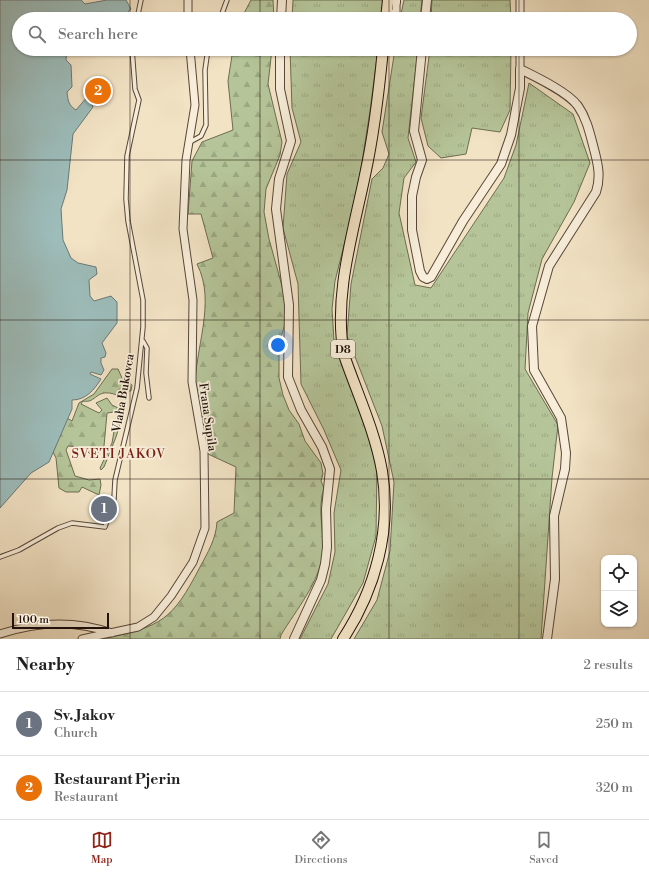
<!DOCTYPE html>
<html lang="en">
<head>
<meta charset="utf-8">
<style>
	:root { --surface:#fff; --page:#f6f6f6; --text:#222; --muted:#767676; --line:#e0e0e0; --accent:#8f2418 }
	body { margin:0; font-family:"Libre Bodoni",serif; background:var(--page); color:var(--text) }
	.controls { position:absolute; right:12px; bottom:12px; display:grid; overflow:hidden; border-radius:8px; box-shadow:0 1px 3px #0004 }
	.controls button { width:36px; height:36px; display:grid; place-items:center; padding:0; border:0; border-bottom:1px solid var(--line); background:var(--surface); color:var(--text); font:20px sans-serif }
	.scale { position:absolute; left:12px; bottom:10px; width:97px; box-sizing:border-box; padding-left:4px; border:2px solid #23130b; border-top:0; font-size:11px; line-height:14px; white-space:nowrap; color:#23130b; -webkit-text-stroke:3px #f7edd9; paint-order:stroke }
	.you { position:absolute; left:278px; top:345px; width:14px; height:14px; margin:-10px; border:3px solid #fff; border-radius:50%; background:#1a73e8; box-shadow:0 0 0 6px #1a73e833 }
	.badge { display:grid; place-items:center; width:26px; height:26px; border-radius:50%; background:var(--accent); color:#fff; font-size:13px; font-weight:700 }
	.pin { position:absolute; translate:-50% -50%; border:2px solid #fff; box-shadow:0 1px 4px #0006 }
	.list { margin:0; padding:0; list-style:none }
	h2 { display:flex; justify-content:space-between; align-items:center; height:52px; margin:0; padding:0 16px; font-size:17px }
	h2 small { font-size:13px; font-weight:400; color:var(--muted) }
	.list li { display:grid; grid-template-columns:26px 1fr auto; gap:12px; align-items:center; box-sizing:border-box; height:64px; padding:0 16px; border-top:1px solid var(--line) }
	.list b { display:block; font-size:15px; white-space:nowrap }
	.list p { margin:0; font-size:13px; white-space:nowrap; color:var(--muted) }
	.list em { font-size:13px; font-style:normal; color:var(--muted) }
	.icon { flex:none; width:22px; height:22px; fill:none; stroke:currentColor; stroke-width:2; stroke-linecap:round; stroke-linejoin:round }
	.map { position:relative; flex:none; width:649px; height:639px; overflow:hidden }
	.search { position:absolute; background:var(--surface); box-shadow:0 1px 3px #0004; left:12px; right:12px; top:12px; height:44px; display:flex; align-items:center; gap:10px; box-sizing:border-box; padding:0 14px; border-radius:22px; color:var(--muted); font-size:15px }
	.sheet { height:180px; background:var(--surface) }
	nav { display:flex; justify-content:space-around; align-items:center; box-sizing:border-box; height:56px; border-top:1px solid var(--line); background:var(--surface); font-size:11px; color:var(--muted) }
	nav a { display:grid; justify-items:center; gap:2px }
	nav .on { color:var(--accent) }
	.map>svg:first-child { display:block }
	.grass { fill:url(#grass-tufts); stroke:#6c6c52 }
	.forest { fill:url(#forest-firs); stroke:#6c6c52 }
	.water { fill:#9dbdbb; stroke:#6c7975 }
	.lines { fill:none; stroke-linecap:round; stroke-linejoin:round }
	.service-casing { stroke:#57473a; stroke-width:5.5 }
	.minor-casing { stroke:#57473a; stroke-width:9 }
	.tertiary-casing { stroke:#57473a; stroke-width:10 }
	.primary-casing { stroke:#23130b; stroke-width:12 }
	.service { stroke:#f7edd9; stroke-width:3.5 }
	.minor { stroke:#f7edd9; stroke-width:7 }
	.tertiary { stroke:#f7edd9; stroke-width:8 }
	.primary { stroke:#f2e3c5; stroke-width:10 }
	.grid { fill:none; stroke:#23130b; stroke-width:1; stroke-opacity:0.55 }
	.labels { text-anchor:middle; stroke-width:3.5; stroke-linejoin:round; paint-order:stroke }
	.shield { fill:#f7edd9; stroke:#635449; stroke-width:1 }
	.shield-label { font-size:11px; font-weight:bold; fill:#23130b }
	.street-label { font-size:12px; fill:#23130b; stroke:#f7edd9 }
	.neighbourhood-label { font-size:13px; letter-spacing:1px; fill:#7a1f14; stroke:#f7edd9 }
</style>
</head>
<body>
<div class="map">
<svg width="649" height="639" viewBox="0 0 649 639">
	<defs>
		<pattern id="grass-tufts" width="24" height="20" patternUnits="userSpaceOnUse"><rect width="24" height="20" fill="#b5c599"/><path d="M3 7l-1-3M5 7V3M7 7l1-3M15 17l-1-3M17 17v-4M19 17l1-3" fill="none" stroke="#9ba882"/></pattern>
		<pattern id="forest-firs" width="22" height="20" patternUnits="userSpaceOnUse"><rect width="22" height="20" fill="#b5c599"/><path d="M5 1l3.5 6h-7zM16 11l3.5 6h-7z" fill="#9ba882"/></pattern>
	</defs>
	<rect width="100%" height="100%" fill="#f2e3c5"/>
	<filter id="stains"><feTurbulence type="fractalNoise" baseFrequency=".005" numOctaves="4"/><feColorMatrix values="0 0 0 0 .2 0 0 0 0 .09 0 0 0 0 .02 0 0 0 .5 -.17"/></filter>
	<radialGradient id="worn" r=".72"><stop offset=".6" stop-color="#630" stop-opacity="0"/><stop offset="1" stop-color="#630" stop-opacity=".3"/></radialGradient>
	<!-- grass -->
	<path class="grass" d="M293,0H383L381,19H292Z
		M404,0H422L420,19H400Z
		M432,0H510L511,19H431Z
		M290,49H378L370,111L357,194L335,281L332,309L334,341L367,432L377,467L376,536L363,583L331,639H300L328,584L335,552L334,513L341,470L324,430L301,384L298,284L283,228L287,174L301,142L292,108Z
		M395,49H418L408,138L416,162L404,178L399,213L415,285L431,288L504,178L516,145L529,83L573,114L590,163L574,202L542,259L528,313L525,369L558,425L552,478L541,639H354L377,600L390,551L394,482L382,426L347,336L351,284L372,179L383,168L389,154L382,132Z
		M430,49H511L510,110L500,132L472,128L466,154L441,158L428,146L421,118Z"/>
	<!-- forest -->
	<path class="forest" d="M251,0H273L274,19H241Z
		M233,49H272L268,84L282,142L280,155L266,189L264,212L269,239L287,304L285,324L279,344V378L283,395L289,410L299,424L305,441L321,463L323,474L321,481L324,488C317,509 324,531 323,552C320,582 296,610 281,635L280,639H103C162,626 172,621 200,567C208,552 216,539 217,522L234,513L236,467L208,454C203,434 195,412 195,391C194,349 217,303 197,264L213,258L201,214H188L192,161L202,142L233,130L228,81Z
		M112,369H118L122,378L132,385L131,391L119,389L117,395C95,387 97,404 83,401L81,404L99,413L102,410L96,403L107,398L112,405L124,411L116,437L104,467L101,470L100,468L112,443L117,414L114,412L107,413L104,446L94,458L86,450L82,451L79,447L68,446L66,450L75,476L89,480L100,479L101,485L99,495L82,487L79,492H66L59,488L56,458L53,452L67,418L72,421L79,403L94,394Z"/>
	<!-- water -->
	<path class="water" d="M0,0H81L85,4L107,0H126L131,9L121,19H19V49H67L66,60L71,65L72,87L67,92C68,100 68,105 76,110L88,96L93,107L73,134L67,190L61,209L63,240L71,258L78,263L96,267L97,274L89,280L90,296L94,301L111,296L117,302V323L102,343L106,353L105,357L101,358V363L104,370L101,375L91,372L90,374L101,379C94,390 86,400 72,400V409L49,462L31,473L0,508Z"/>
	<g class="lines">
		<!-- service casing -->
		<g class="service-casing">
			<path id="service" d="M137,19L141,0
				M220,19L227,0
				M190,142L201,136L206,125L205,70L208,49
				M143,341L147,348L146,373L149,398
				M0,557L19,550L58,528L72,523L105,527L114,499L115,480L137,388L143,327V300L128,221L126,199L127,156L139,100L135,89L132,49"/>
		</g>
		<!-- minor casing -->
		<g class="minor-casing">
			<path id="minor" d="M520,0V19
				M387,15L396,12V2
				M188,19V0
				M520,49V69
				M0,634C36,622 75,620 112,633
				M82,639L138,627L154,617L171,596L193,562L205,528L204,451L192,382L193,300L183,229L186,160L195,105L190,49"/>
		</g>
		<!-- tertiary casing -->
		<g class="tertiary-casing">
			<path id="tertiary" d="M396,2V0
				M281,19L282,0
				M425,19L427,0
				M280,49V89L291,141L279,179L276,209L289,305L288,377L301,410L322,447L330,469L326,509L327,547L325,564L321,580L294,639
				M422,49L414,131L422,160L416,177L412,196V230L420,271L423,277L427,279L431,277L463,221L501,164L511,135L520,88V69C536,77 568,92 578,106C587,119 590,134 594,149C598,164 601,177 596,192L549,266L532,326L534,370L561,418L566,453L565,469L554,516L555,579L547,639"/>
		</g>
		<!-- primary casing -->
		<g class="primary-casing">
			<path id="primary" d="M386,19L388,0
				M343,639C375,590 392,530 382,471C375,431 357,393 344,355C333,297 353,233 365,175C374,134 379,91 383,49"/>
		</g>
		<!-- service -->
		<use href="#service" class="service"/>
		<!-- minor -->
		<use href="#minor" class="minor"/>
		<!-- tertiary -->
		<use href="#tertiary" class="tertiary"/>
		<!-- primary -->
		<use href="#primary" class="primary"/>
	</g>
	<!-- grid -->
	<path class="grid" d="M130,0V19M260,0V19M389,0V19M519,0V19M130,49V639M260,49V639M389,49V639M519,49V639M0,160H649M0,320H649M0,479H649"/>
	<g class="labels">
		<!-- shield labels -->
		<rect class="shield" x="331" y="340" width="24" height="18" rx="3"/>
		<g class="shield-label">
			<text x="343" y="353">D8</text>
		</g>
		<!-- street labels -->
		<g class="street-label">
			<text transform="translate(123 393) rotate(-80)" y="4">Vlaha Bukovca</text>
			<text transform="translate(208 417) rotate(82)" y="4">Frana Supila</text>
		</g>
		<!-- neighbourhood labels -->
		<g class="neighbourhood-label">
			<text x="119" y="458">SVETI JAKOV</text>
		</g>
	</g>
	<rect width="100%" height="100%" filter="url(#stains)"/>
	<rect width="100%" height="100%" fill="url(#worn)"/>
</svg>
<div class="controls">
<button><svg class="icon" aria-label="locate" viewBox="0 0 24 24"><circle cx="12" cy="12" r="6"/><path d="M12 2v4M12 18v4M2 12h4M18 12h4"/></svg></button>
<button><svg class="icon" aria-label="layers" viewBox="0 0 24 24"><path d="M12 4l9 5-9 5-9-5zM3 14l9 5 9-5"/></svg></button>
</div>
<div class="scale">100 m</div>
<div class="you"></div>
<div class="pin badge" style="left:104px;top:509px;background:#6b7280">1</div>
<div class="pin badge" style="left:98px;top:91px;background:#e8710a">2</div>
<div class="search"><svg class="icon" aria-label="search" viewBox="0 0 24 24"><circle cx="10" cy="10" r="6"/><path d="M15 15l6 6"/></svg>Search here</div>
</div>
<section class="sheet">
<h2>Nearby<small>2 results</small></h2>
<ul class="list">
<li><span class="badge" style="background:#6b7280">1</span><div><b>Sv. Jakov</b><p>Church</p></div><em>250 m</em></li>
<li><span class="badge" style="background:#e8710a">2</span><div><b>Restaurant Pjerin</b><p>Restaurant</p></div><em>320 m</em></li>
</ul>
</section>
<nav>
<a class="on"><svg class="icon" aria-label="map" viewBox="0 0 24 24"><path d="M3 6l6-2 6 2 6-2v14l-6 2-6-2-6 2zM9 4v14M15 6v14"/></svg>Map</a>
<a><svg class="icon" aria-label="directions" viewBox="0 0 24 24"><path d="M12 3l9 9-9 9-9-9zM9 14v-3h6M13 9l2 2-2 2"/></svg>Directions</a>
<a><svg class="icon" aria-label="saved" viewBox="0 0 24 24"><path d="M7 4h10v16l-5-4-5 4z"/></svg>Saved</a>
</nav>
</body>
</html>
